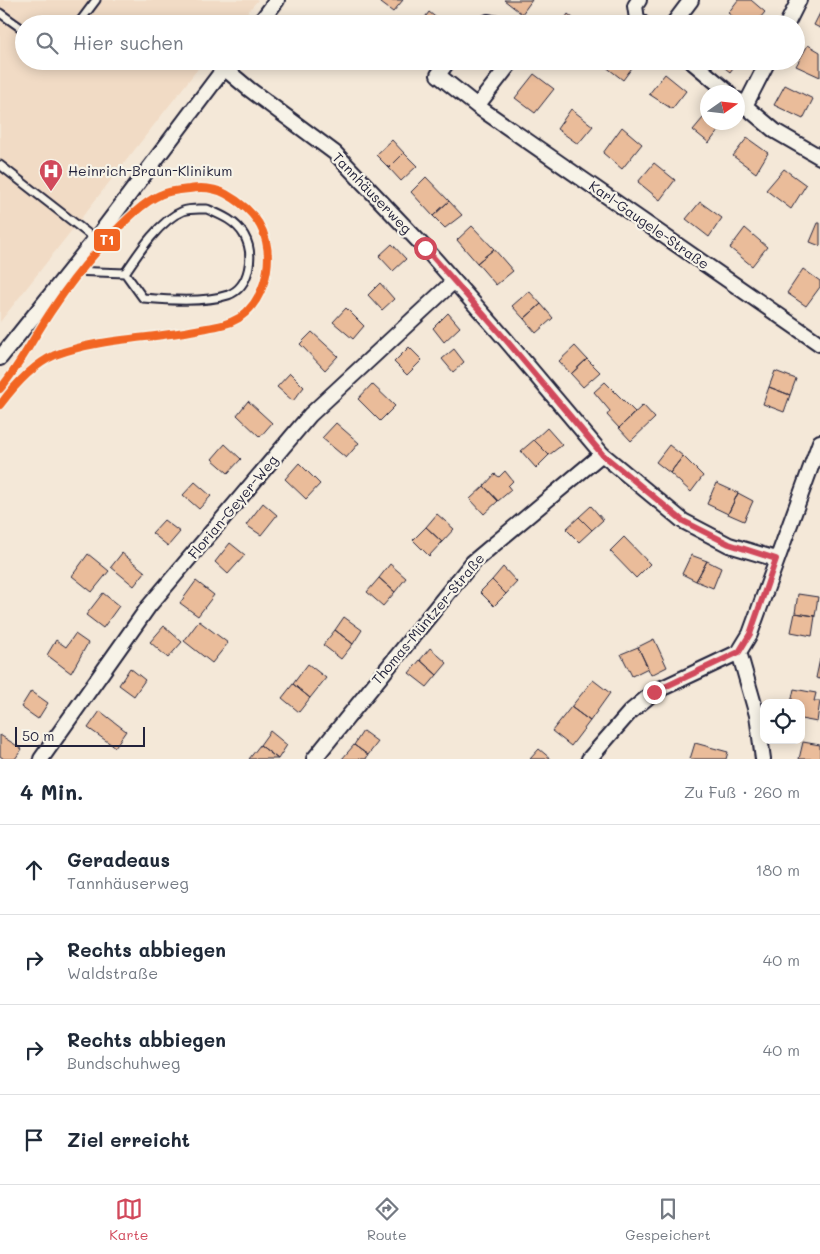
<!DOCTYPE html>
<html lang="de">
<head>
<meta charset="utf-8">
<style>
	:root { --surface:#fff; --page:#f6f6f7; --text:#1f2937; --muted:#747a83; --line:#e0e1e3; --accent:#d1495b }
	body { margin:0; font-family:Mali,sans-serif; background:var(--page); color:var(--text) }
	.controls { position:absolute; right:15px; bottom:15px; display:grid; overflow:hidden; border-radius:10px; box-shadow:0 2px 12px #0003 }
	.controls button { width:45px; height:45px; display:grid; place-items:center; padding:0; border:0; border-bottom:1px solid var(--line); background:var(--surface); color:var(--text); font:25px sans-serif }
	.compass { position:absolute; left:700px; top:85px; width:45px; height:45px; border-radius:50%; background:var(--surface); box-shadow:0 2px 12px #0003; rotate:76deg }
	.scale { position:absolute; left:15px; bottom:12px; width:130px; box-sizing:border-box; padding-left:5px; border:2px solid #22223b; border-top:0; font-size:14px; line-height:18px; white-space:nowrap; color:#22223b; -webkit-text-stroke:4px #f7f3e8; paint-order:stroke }
	.stop { position:absolute; width:15px; height:15px; margin:-11px; border:4px solid #d1495b; border-radius:50%; background:#fff }
	.stop.end { background:#d1495b; border-color:#fff; box-shadow:0 1px 5px #0008 }
	.list { margin:0; padding:0; list-style:none }
	h2 { display:flex; justify-content:space-between; align-items:center; height:65px; margin:0; padding:0 20px; font-size:21px }
	h2 small { font-size:16px; font-weight:400; color:var(--muted) }
	.list li { display:grid; grid-template-columns:32px 1fr auto; gap:15px; align-items:center; box-sizing:border-box; height:90px; padding:0 20px; border-top:1px solid var(--line) }
	.list b { display:block; font-size:19px; white-space:nowrap }
	.list p { margin:0; font-size:16px; white-space:nowrap; color:var(--muted) }
	.list em { font-size:16px; font-style:normal; color:var(--muted) }
	.icon { flex:none; width:28px; height:28px; fill:none; stroke:currentColor; stroke-width:2; stroke-linecap:round; stroke-linejoin:round }
	.map { position:relative; flex:none; width:820px; height:759px; overflow:hidden }
	.search { position:absolute; background:var(--surface); box-shadow:0 2px 12px #0003; left:15px; right:15px; top:15px; height:55px; display:flex; align-items:center; gap:12px; box-sizing:border-box; padding:0 18px; border-radius:28px; color:var(--muted); font-size:19px }
	.sheet { height:425px; background:var(--surface) }
	nav { display:flex; justify-content:space-around; align-items:center; box-sizing:border-box; height:70px; border-top:1px solid var(--line); background:var(--surface); font-size:14px; color:var(--muted) }
	nav a { display:grid; justify-items:center; gap:2px }
	nav .on { color:var(--accent) }
	.map>svg:first-child { display:block }
	.built { fill:#f1dbc5 }
	.building { fill:#eabc9a; stroke:#22223b }
	.lines { fill:none; stroke-linecap:round; stroke-linejoin:round }
	.service-casing { stroke:#22223b; stroke-width:11 }
	.minor-casing { stroke:#22223b; stroke-width:18 }
	.service { stroke:#f7f3e8; stroke-width:7 }
	.minor { stroke:#f7f3e8; stroke-width:14 }
	.tram { stroke:#22223b; stroke-width:1 }
	.tram-1-casing { stroke:#f7f3e8; stroke-width:11 }
	.tram-1 { stroke:#f26522; stroke-width:8 }
	.route { stroke:#d1495b; stroke-width:6 }
	.labels { text-anchor:middle; stroke-width:4.5; stroke-linejoin:round; paint-order:stroke }
	.poi-label { font-size:14px; fill:#22223b; stroke:#f7f3e8; text-anchor:start }
	.street-label { font-size:14px; fill:#22223b; stroke:#f7f3e8 }
	.line-badge { stroke:#f7f3e8; stroke-width:2 }
	.badge-label { font-size:14px; text-anchor:middle; font-weight:bold; fill:#fff }
</style>
</head>
<body>
<div class="map">
<svg width="820" height="759" viewBox="0 0 820 759">
	<rect width="100%" height="100%" fill="#f4e8d8"/>
	<filter id="ink" filterUnits="userSpaceOnUse"><feTurbulence type="fractalNoise" baseFrequency=".02" numOctaves="2"/><feDisplacementMap in="SourceGraphic" scale="10" xChannelSelector="R" yChannelSelector="G"/><feConvolveMatrix kernelMatrix="1 2 1 2 8 2 1 2 1" color-interpolation-filters="sRGB"/></filter>
	<g filter="url(#ink)">
		<!-- built -->
		<path class="built" d="M0,0H258L237,24H24V61H204L0,322Z"/>
		<!-- building -->
		<path class="building" d="M377,0H403L393,12Z
			M504,0H532L522,14Z
			M738,0H751L765,12L755,24H743L728,13Z
			M429,12L444,24H420Z
			M820,13V28L814,25Z
			M568,14L580,24H561Z
			M808,45L820,52V77L796,66Z
			M602,61H637L623,80L601,63Z
			M716,61H738L730,72Z
			M534,74L554,89L535,113L515,98Z
			M665,74L686,91L672,109L649,94Z
			M785,85L813,99L803,119L774,105Z
			M571,109L593,126L578,144L557,129Z
			M708,112V122H725L709,143L693,130Z
			M622,127L642,144L622,169L603,153Z
			M747,138L768,153L756,173L733,156Z
			M392,140L404,153L389,168L376,155Z
			M404,153L417,166L401,181L389,168Z
			M654,163L675,180L660,200L638,182Z
			M784,169L806,185L791,209L766,190Z
			M426,177L449,201L433,216L411,192Z
			M449,201L462,215L445,228L433,216Z
			M700,202L722,218L709,237L686,219Z
			M818,223H820V246L810,242Z
			M472,226L494,249L477,263L457,240Z
			M745,228L767,247L752,266L730,248Z
			M392,244L406,259L393,271L379,256Z
			M494,249L513,271L496,285L477,263Z
			M803,269L820,281V287L806,306L787,293Z
			M380,283L394,299L382,310L368,295Z
			M529,291L541,304L524,319L512,306Z
			M541,304L553,318L536,333L524,319Z
			M346,308L364,326L353,339L333,322Z
			M448,313L460,327L444,342L433,328Z
			M312,332L338,356L325,370L300,344Z
			M575,346L587,359L571,374L559,361Z
			M409,347L422,360L407,375L394,362Z
			M454,349L464,362L453,372L442,359Z
			M587,359L600,372L583,387L571,374Z
			M775,371L796,379L790,395L769,387Z
			M290,373L304,387L293,401L277,387Z
			M605,382L635,412L619,428L607,415L610,411L594,392Z
			M372,384L395,406L380,421L358,399Z
			M769,387L790,395L784,412L763,404Z
			M248,401L272,423L260,437L237,415Z
			M643,405L655,418L631,441L619,428Z
			M336,423L359,443L346,458L322,438Z
			M547,428L562,445L549,455L534,440Z
			M534,440L549,455L536,468L521,451Z
			M225,444L241,459L228,473L212,459Z
			M669,445L683,456L670,473L656,462Z
			M683,456L703,476L691,492L670,473Z
			M299,463L320,484L306,499L285,479Z
			M505,471L513,481L508,486L511,490L498,501L484,486L495,474L499,477Z
			M195,482L211,496L199,509L183,495Z
			M716,483L738,493L728,514L707,504Z
			M484,486L498,501L484,514L470,499Z
			M738,493L753,501L744,521L728,514Z
			M263,503L277,515L261,535L246,525Z
			M591,506L603,520L592,530L579,517Z
			M437,514L454,529L442,542L426,527Z
			M579,517L592,530L579,542L566,529Z
			M164,520L180,532L168,546L152,533Z
			M426,527L442,542L429,556L413,540Z
			M624,537L650,564L636,578L610,551Z
			M230,543L245,555L228,574L215,562Z
			M122,553L145,572L134,586L111,567Z
			M88,554L109,571L92,592L72,576Z
			M691,555L707,561L696,581L682,574Z
			M707,561L721,568L713,588L696,581Z
			M390,564L406,578L395,592L379,578Z
			M503,567L517,582L506,594L492,580Z
			M379,578L395,592L383,606L367,592Z
			M492,580L506,594L494,606L480,592Z
			M196,581L214,595L198,616L180,603Z
			M103,593L119,606L103,628L86,615Z
			M798,594L818,597L815,616L795,613Z
			M795,613L815,616L812,636L791,632Z
			M344,617L362,630L353,644L335,630Z
			M199,621L228,643L212,663L184,641Z
			M164,626L182,642L168,658L150,642Z
			M335,630L353,644L341,659L323,645Z
			M75,634L88,643L71,673L47,655L56,640L66,647Z
			M654,639L667,667L651,675L638,647Z
			M638,647L648,668L632,676L621,654Z
			M430,648L447,663L437,675L420,660Z
			M820,659V679L816,678Z
			M420,660L437,675L427,687L409,673Z
			M308,664L326,678L310,698L293,684Z
			M130,668L145,680L134,696L119,685Z
			M593,680L610,693L590,721L571,707Z
			M293,684L310,698L299,712L282,698Z
			M794,689L816,693L814,701H820L817,722L801,719V703H791Z
			M31,691L48,703L38,719L21,707Z
			M571,707L590,721L571,746L552,731Z
			M100,711L126,731L115,747L88,728Z
			M270,731L287,745L278,759L260,745Z
			M363,731L378,742L368,755L354,745Z
			M0,735L22,749L15,759H4L0,756Z
			M803,742L820,745V759H799Z
			M695,743L728,752L726,759H690Z
			M260,745L278,759H249Z
			M354,745L368,755L366,759H342Z
			M539,749L551,759H530Z"/>
		<g class="lines">
			<!-- service casing -->
			<g class="service-casing">
				<path id="service" d="M0,13L24,30
					M78,24L96,0
					M0,165L95,239
					M207,209C221,215 236,221 244,235C255,254 250,287 228,295C204,303 167,300 143,298L125,273C139,252 160,220 183,211C190,208 200,209 207,209Z
					M71,271L125,273"/>
			</g>
			<!-- minor casing -->
			<g class="minor-casing">
				<path id="minor" d="M639,0L635,6L637,19L643,24
					M259,24L277,0
					M484,24L488,22L498,24
					M673,24L691,0
					M787,24L799,0
					M448,61L438,75L477,106L820,344
					M691,61L728,92
					M224,68L249,89L335,153L425,248L506,340L602,454L683,521L729,545L776,559
					M738,100L775,131L820,157
					M477,106L512,61
					M745,106L768,61
					M0,358L104,228L229,62
					M41,759L149,606L310,415L453,282
					M314,759L473,562L602,454
					M589,759L630,712L654,692L739,652
					M763,759L757,715L739,652L750,634L820,442"/>
			</g>
			<!-- service -->
			<use href="#service" class="service"/>
			<!-- minor -->
			<use href="#minor" class="minor"/>
			<!-- tram -->
			<path class="tram" d="M0,389C22,363 35,334 54,307C73,278 129,209 159,195C168,191 180,190 189,189C201,187 215,188 226,194C246,205 262,221 267,244C270,258 268,271 263,285C260,292 257,303 251,308C217,343 107,335 56,355C35,363 18,382 5,399"/>
			<!-- tram-1 casing -->
			<g class="tram-1-casing">
				<path id="tram-1" d="M0,389C22,363 35,334 54,307C73,278 129,208 160,195C168,191 180,190 189,189C201,187 215,188 226,194C244,204 261,219 266,241C272,267 263,302 239,318C226,326 211,327 196,330C150,339 100,338 55,355C32,365 14,386 0,405"/>
			</g>
			<!-- tram-1 -->
			<use href="#tram-1" class="tram-1"/>
		</g>
	</g>
	<g class="lines" filter="url(#ink)">
		<!-- route -->
		<path class="route" d="M425,248L506,340L602,454L683,521L729,544L776,559L750,634L739,652L654,692"/>
	</g>
	<!-- icons -->
	<defs>
		<g id="hospital-pin" transform="scale(1.25)"><path d="M0 17L-7.5 6A9.5 9.5 0 1 1 7.5 6Z" fill="#d1495b" stroke="#f7f3e8"/><path d="M-5-5h3v3.5h4V-5h3V5h-3V1.5h-4V5h-3Z" fill="#fff"/></g>
	</defs>
	<g fill-rule="evenodd">
		<use href="#hospital-pin" x="51" y="171"/>
	</g>
	<g class="labels">
		<!-- poi labels -->
		<g class="poi-label">
			<text x="68" y="176">Heinrich-Braun-Klinikum</text>
		</g>
		<!-- street labels -->
		<g class="street-label">
			<text transform="translate(372 193) rotate(46)" y="5">Tannhäuserweg</text>
			<text transform="translate(649 225) rotate(35)" y="5">Karl-Gaugele-Straße</text>
			<text transform="translate(233 507) rotate(-50)" y="5">Florian-Geyer-Weg</text>
			<text transform="translate(428 619) rotate(-50)" y="5">Thomas-Müntzer-Straße</text>
		</g>
	</g>
	<rect class="line-badge" x="93" y="228" width="28" height="24" rx="5" fill="#f26522"/>
	<g class="badge-label">
		<text x="107" y="245">T1</text>
	</g>
</svg>
<div class="controls">
<button><svg class="icon" aria-label="locate" viewBox="0 0 24 24"><circle cx="12" cy="12" r="6"/><path d="M12 2v4M12 18v4M2 12h4M18 12h4"/></svg></button>
</div>
<svg class="compass" viewBox="-18 -18 36 36"><path d="M0-13l5 13h-10z" fill="#e53935"/><path d="M0 13l5-13h-10z" fill="#747a83"/></svg>
<div class="scale">50 m</div>
<div class="stop" style="left:425px;top:248px"></div>
<div class="stop end" style="left:654px;top:692px"></div>
<div class="search"><svg class="icon" aria-label="search" viewBox="0 0 24 24"><circle cx="10" cy="10" r="6"/><path d="M15 15l6 6"/></svg>Hier suchen</div>
</div>
<section class="sheet">
<h2>4 Min.<small>Zu Fuß · 260 m</small></h2>
<ul class="list">
<li><svg class="icon" aria-label="ahead" viewBox="0 0 24 24"><path d="M12 20V5M6 11l6-6 6 6"/></svg><div><b>Geradeaus</b><p>Tannhäuserweg</p></div><em>180 m</em></li>
<li><svg class="icon" aria-label="right" viewBox="0 0 24 24"><path d="M7 20v-9h11M14 6l5 5-5 5"/></svg><div><b>Rechts abbiegen</b><p>Waldstraße</p></div><em>40 m</em></li>
<li><svg class="icon" aria-label="right" viewBox="0 0 24 24"><path d="M7 20v-9h11M14 6l5 5-5 5"/></svg><div><b>Rechts abbiegen</b><p>Bundschuhweg</p></div><em>40 m</em></li>
<li><svg class="icon" aria-label="arrive" viewBox="0 0 24 24"><path d="M6 21V4h12l-3 4 3 4H6"/></svg><div><b>Ziel erreicht</b></div></li>
</ul>
</section>
<nav>
<a class="on"><svg class="icon" aria-label="map" viewBox="0 0 24 24"><path d="M3 6l6-2 6 2 6-2v14l-6 2-6-2-6 2zM9 4v14M15 6v14"/></svg>Karte</a>
<a><svg class="icon" aria-label="directions" viewBox="0 0 24 24"><path d="M12 3l9 9-9 9-9-9zM9 14v-3h6M13 9l2 2-2 2"/></svg>Route</a>
<a><svg class="icon" aria-label="saved" viewBox="0 0 24 24"><path d="M7 4h10v16l-5-4-5 4z"/></svg>Gespeichert</a>
</nav>
</body>
</html>
